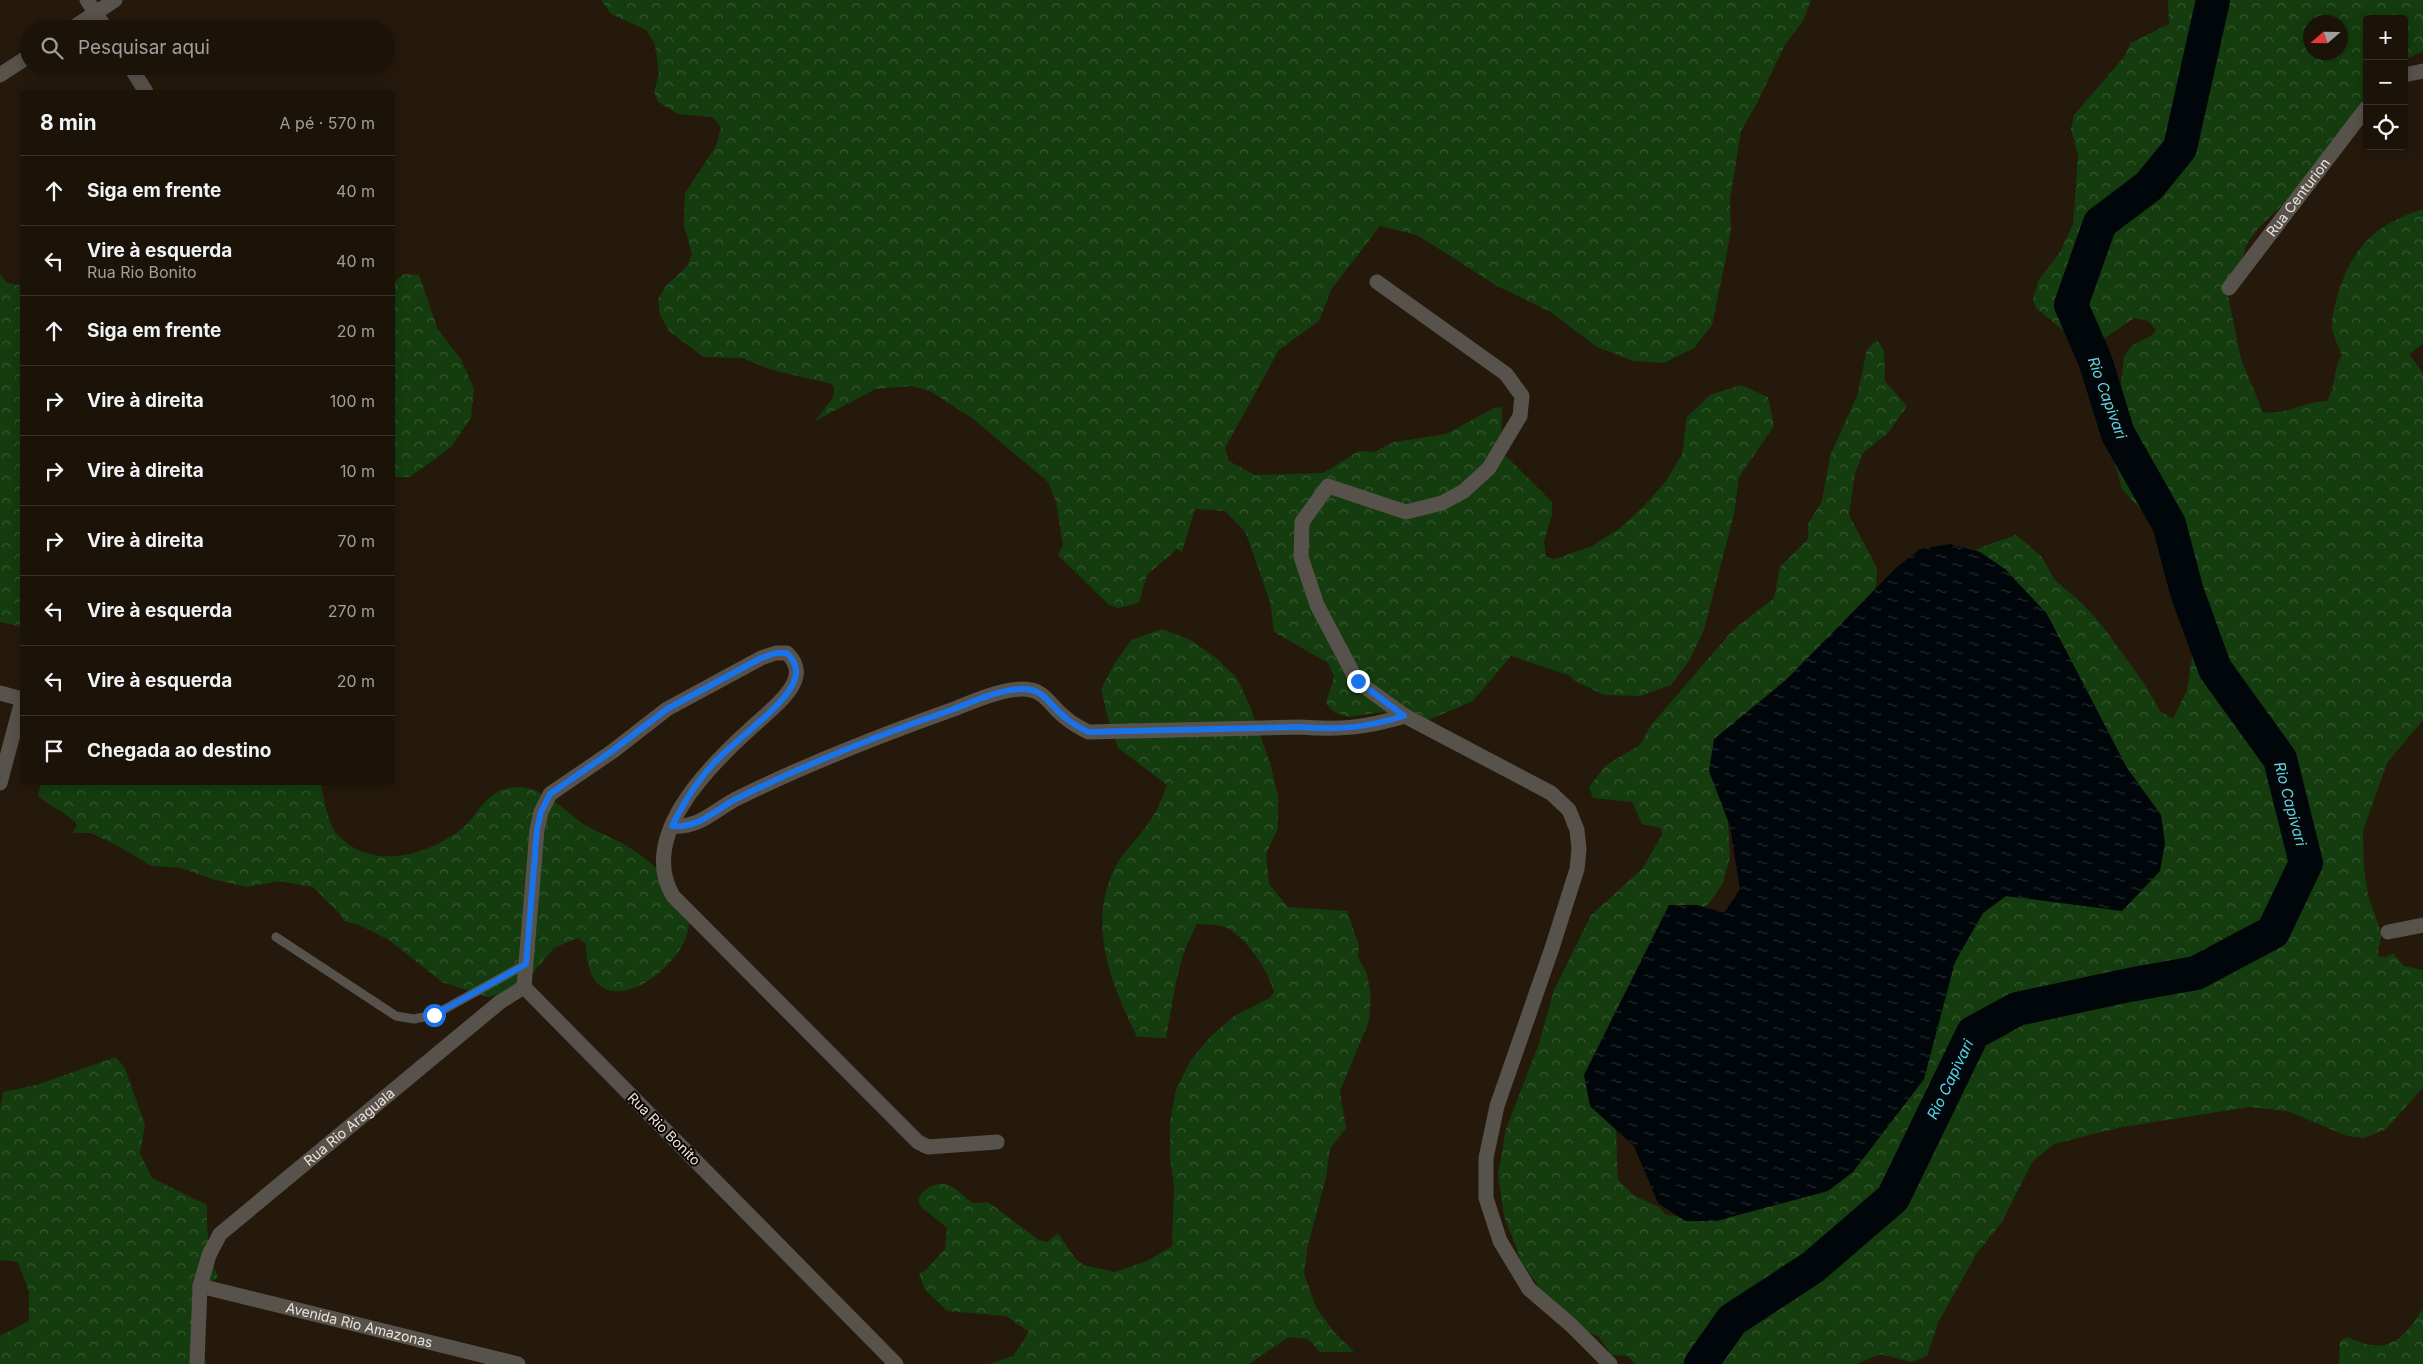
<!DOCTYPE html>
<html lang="pt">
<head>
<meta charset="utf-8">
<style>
	:root { --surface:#1b1308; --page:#241c12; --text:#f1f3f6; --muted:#a09e9c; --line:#393229 }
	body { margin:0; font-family:Inter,sans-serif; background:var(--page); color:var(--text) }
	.controls { position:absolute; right:15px; top:15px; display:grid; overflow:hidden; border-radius:5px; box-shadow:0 2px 12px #0003 }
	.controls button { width:45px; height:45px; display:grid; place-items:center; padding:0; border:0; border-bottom:1px solid var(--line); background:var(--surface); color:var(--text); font:25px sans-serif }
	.compass { position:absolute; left:2303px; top:15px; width:45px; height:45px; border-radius:50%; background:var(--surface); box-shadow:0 2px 12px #0003; rotate:250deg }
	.stop { position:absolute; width:15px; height:15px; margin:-11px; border:4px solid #1a73e8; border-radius:50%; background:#fff }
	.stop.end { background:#1a73e8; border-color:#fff; box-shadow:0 1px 5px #0008 }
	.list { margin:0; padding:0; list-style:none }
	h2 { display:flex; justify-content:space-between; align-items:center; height:65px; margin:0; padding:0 20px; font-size:21px }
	h2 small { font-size:16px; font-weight:400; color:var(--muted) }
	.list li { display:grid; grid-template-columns:32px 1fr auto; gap:15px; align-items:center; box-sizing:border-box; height:70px; padding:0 20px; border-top:1px solid var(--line) }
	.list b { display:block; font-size:19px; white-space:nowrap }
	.list p { margin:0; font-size:16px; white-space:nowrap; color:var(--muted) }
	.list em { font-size:16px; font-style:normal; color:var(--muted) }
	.icon { flex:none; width:28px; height:28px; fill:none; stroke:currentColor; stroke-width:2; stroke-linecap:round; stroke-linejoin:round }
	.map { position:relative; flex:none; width:2423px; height:1364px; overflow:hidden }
	.search { position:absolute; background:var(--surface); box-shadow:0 2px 12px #0003; left:20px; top:20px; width:375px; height:55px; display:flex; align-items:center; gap:12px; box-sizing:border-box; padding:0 18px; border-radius:28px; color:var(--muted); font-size:19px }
	.panel { position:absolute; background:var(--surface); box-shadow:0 2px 12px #0003; left:20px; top:90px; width:375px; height:695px; border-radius:5px }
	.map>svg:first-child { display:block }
	.forest { fill:url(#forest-crowns); fill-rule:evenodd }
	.water { fill:url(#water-ripples) }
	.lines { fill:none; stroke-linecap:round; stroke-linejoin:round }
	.river { stroke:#00060a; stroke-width:34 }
	.lane { stroke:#57524b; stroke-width:9 }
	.street { stroke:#57524b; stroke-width:15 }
	.route { stroke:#1a73e8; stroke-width:6 }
	.labels { text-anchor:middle; stroke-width:4; stroke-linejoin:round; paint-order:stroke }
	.street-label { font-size:14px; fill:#ebe3da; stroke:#0a0602 }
	.water-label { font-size:15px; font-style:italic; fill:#55d8f0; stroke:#0a0602 }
</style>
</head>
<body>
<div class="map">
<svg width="2423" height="1364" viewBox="0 0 2423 1364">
	<defs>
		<pattern id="forest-crowns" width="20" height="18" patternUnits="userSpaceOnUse" patternTransform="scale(1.25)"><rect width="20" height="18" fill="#143c0e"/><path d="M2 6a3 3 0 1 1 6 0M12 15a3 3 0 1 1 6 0" fill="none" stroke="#365830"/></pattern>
		<pattern id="water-ripples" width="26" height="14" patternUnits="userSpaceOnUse" patternTransform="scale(1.25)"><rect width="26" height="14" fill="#00060a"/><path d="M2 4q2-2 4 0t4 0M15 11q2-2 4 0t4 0" fill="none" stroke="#252a2d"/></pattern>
	</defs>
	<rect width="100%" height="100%" fill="#24190b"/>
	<!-- forest -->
	<path class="forest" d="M601,0H1811L1803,21L1785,45L1757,103L1741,131L1730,200L1731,230L1725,263L1712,325L1694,348L1664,363L1633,361L1597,347L1549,311L1497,286L1417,235L1380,226L1331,290L1319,321L1279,350L1225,448L1229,461L1255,475L1323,473L1359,451L1374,452L1394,442L1446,434L1494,408L1502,407L1501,451L1552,502V515L1544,542L1546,557L1555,559L1592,546L1620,528L1644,506L1666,481L1682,454L1687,417L1710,395L1741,385L1768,397L1774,426L1739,477L1734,514L1704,630L1689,661L1671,685L1640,696L1604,695L1573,680L1571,676L1511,656L1473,701L1428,720L1382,712L1349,717L1335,713L1326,703L1334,677L1328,663L1274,632L1270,602L1246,533L1225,511L1195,509L1182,552L1177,549L1147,575L1139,603L1118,608L1109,605L1058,555L1063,545L1056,502L1048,482L972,418L930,391L912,386L876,389L815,421L832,399L835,388L832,384L772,370L742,358L703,357L669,331L660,315L658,299L665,287L687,266L692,254L684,226L685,193L716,146L721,127L712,117L678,114L658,102L654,92L659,73L655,45L646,30L611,14Z
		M2168,0H2423V51L2404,60V19H2367V90L2352,119L2346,145L2259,227L2246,245L2241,267L2227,291L2241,359L2263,412C2287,415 2302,402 2327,401C2337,385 2332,370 2342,355C2339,347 2332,335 2332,326C2332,314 2336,299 2340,288C2354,244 2380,223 2423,209V344L2409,354L2423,373V720L2387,763L2363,831L2364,867L2368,895L2382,935L2378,950L2379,957H2386L2393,953L2404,966L2423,970V1088L2386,1129L2364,1138L2347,1136L2287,1111L2249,1107L2117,1128L2054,1144L2033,1161L2002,1222L1977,1253L1938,1323L1927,1356L1911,1362L1880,1354L1857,1364H1635L1628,1356L1611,1355L1599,1337L1571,1324L1543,1293L1522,1263L1504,1216L1498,1174L1506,1129L1539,1043L1554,990L1591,915L1642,869L1662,835L1661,828L1642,824L1632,802L1593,798L1589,787L1606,765L1640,745L1651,725L1733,630L1774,598L1780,567L1808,539V524L1822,501L1830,456L1858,393L1867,349L1877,340L1884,351L1885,381L1907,406L1888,433L1864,452L1855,473L1849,515L1877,568L1876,587L1843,629L1757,705L1725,766L1730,857L1723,883L1710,902L1646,960L1604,1096L1616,1131L1618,1180L1635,1196L1659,1207L1666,1215L1723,1220L1749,1206L1959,560L1984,546L2016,535L2041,556L2055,580L2081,602L2101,624L2146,686L2160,711L2173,719L2187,690L2198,621L2189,574L2172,543L2122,489L2113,457L2124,357L2132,345L2151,336L2156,330L2148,321L2134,318L2096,344L2081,345L2036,308L2033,300L2038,281L2060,252L2073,224L2078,155L2071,129L2074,115L2124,57L2131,43L2169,24ZM2310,22H2340V52H2310Z
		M0,274L6,282L22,286V630L19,626L0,622Z
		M404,274L419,275L438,330L461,359L474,389L471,418L450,448L410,477H393V283Z
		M1162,629L1191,640L1215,657L1237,678L1250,706L1270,763L1278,796V828L1266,854L1269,884L1288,907L1347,911L1359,946L1358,957L1367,974L1371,997L1369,1021L1340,1091L1346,1128L1330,1149L1326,1178L1308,1245L1304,1274L1316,1307L1334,1332L1354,1352H1320L1308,1339L1289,1337L1249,1364H989L1013,1356L1029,1332L1006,1316L947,1311L925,1290L919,1273L925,1271L945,1249L947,1228L921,1207L918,1200C922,1192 924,1190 931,1186C949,1178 959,1192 972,1203L988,1202L1039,1240L1047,1242L1058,1233L1074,1257L1083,1265L1115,1272L1147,1261L1172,1246L1174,1186L1170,1157V1122L1176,1090L1190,1061L1211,1036L1234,1016L1270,998L1274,992C1267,969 1250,943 1229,929C1221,924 1206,925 1197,924L1185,949L1177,977L1166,1038L1137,1037C1110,982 1085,920 1118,862C1129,845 1145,831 1155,813C1160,804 1163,794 1167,785L1118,748L1108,719L1101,689L1114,664L1131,640Z
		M41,782L321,783C323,795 328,823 336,833C369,871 423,857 459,831C479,816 486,787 516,787C550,787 567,817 594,830C617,840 640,851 658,870C665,878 670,889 676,898C679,904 687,911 688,917C699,961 587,1044 586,944L578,938L554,948L518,990L488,997L442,982L389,940L359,925L344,921L340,914L313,887L280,881L247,887L215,880L181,868L151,866L120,847L91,833H73L77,825C71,815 50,806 38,796Z
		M116,1057L125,1068L145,1125L140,1153L152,1178L207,1205C207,1230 207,1254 218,1277L200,1292L202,1351L207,1364H0V1336L29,1321V1292L18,1262L0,1260V1110L3,1092L36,1085Z
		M2423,1308V1364H2339L2340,1341L2348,1337C2386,1356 2402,1342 2423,1308Z"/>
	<!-- water -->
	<path class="water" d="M1950,544L1980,552L2005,569L2047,614L2127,768L2161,815L2165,843L2160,871L2122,911L2006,896L1983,913L1955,962L1924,1079L1853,1172L1828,1191L1716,1221H1685L1658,1203L1634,1146L1590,1106L1584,1075L1669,905H1697L1724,913L1740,889L1730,826L1709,771L1714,739L1786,680L1896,568L1920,549Z"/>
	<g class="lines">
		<!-- river -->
		<path class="river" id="s1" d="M1701,1364L1732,1320L1813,1267L1893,1198L1973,1033L2017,1009L2129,985L2196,973L2273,932L2306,863L2280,759L2215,669L2187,592L2169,524L2118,434L2095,360L2071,305L2100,223L2149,186L2180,148L2213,0"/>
		<!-- lane -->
		<path class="lane" d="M276,937L396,1016L414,1019L434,1015L526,964"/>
		<!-- street -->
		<g class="street">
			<path d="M87,0L106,29"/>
			<path d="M71,29L115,0"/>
			<path d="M130,66L146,92"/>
			<path d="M0,75L29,56"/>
			<path d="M2404,75L2423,71"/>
			<path d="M1377,282L1506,374L1522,396L1520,416L1489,468L1464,491L1442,503L1406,512L1328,486L1302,522L1301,557L1317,605L1357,681L1405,716L1551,793L1569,810L1577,830L1579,849L1577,869L1552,948L1497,1106L1486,1158V1198L1500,1241L1529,1289L1571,1325L1610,1364"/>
			<path id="s2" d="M2229,288L2367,107"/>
			<path d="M0,693L22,699"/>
			<path d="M0,783L22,701"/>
			<path d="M672,826C700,829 716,808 740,797C809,763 881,735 954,709C974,701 1010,685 1031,690C1045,692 1054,710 1066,718C1072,724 1081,728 1088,732L1299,727C1341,730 1364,728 1405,716"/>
			<path d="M2388,932L2423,925"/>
			<path id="s3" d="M200,1286L518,1364"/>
			<path id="s4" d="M197,1364L200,1286L209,1255L220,1234L500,1002L524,987"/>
			<path d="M896,1364L524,987L537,830L541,812L550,794L613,751L667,709L761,658L776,653H787C793,659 798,666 796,676C793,695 762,717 749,730C708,767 638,837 673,896L918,1142L928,1147L997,1142"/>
		</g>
	</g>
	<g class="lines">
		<!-- route -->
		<path class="route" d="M434,1015L526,964L537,830L541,812L550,794L612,751L667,709L761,658L776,653H787C796,662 799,672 793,684C782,706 742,736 723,754C701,774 685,800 672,826C700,829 716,808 740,797C809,763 881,734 954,709C974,701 1010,685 1031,690C1045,692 1054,710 1066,718C1072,724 1081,728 1088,732L1299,727C1341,730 1364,728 1404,716L1358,681"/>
	</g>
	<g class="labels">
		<!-- street labels -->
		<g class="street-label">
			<text dy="5" stroke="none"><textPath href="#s2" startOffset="114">Rua Centurion</textPath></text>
			<text dy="5" stroke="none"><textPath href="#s4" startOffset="302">Rua Rio Araguala</textPath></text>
			<text transform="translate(664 1129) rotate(45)" y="5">Rua Rio Bonito</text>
			<text dy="5" stroke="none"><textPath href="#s3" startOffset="164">Avenida Rio Amazonas</textPath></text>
		</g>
		<!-- water labels -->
		<g class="water-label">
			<text transform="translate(2107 398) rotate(70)" y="5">Rio Capivari</text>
			<text transform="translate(2290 804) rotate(75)" y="5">Rio Capivari</text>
			<text dy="5" stroke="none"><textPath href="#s1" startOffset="388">Rio Capivari</textPath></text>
		</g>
	</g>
</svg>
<div class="controls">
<button>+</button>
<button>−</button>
<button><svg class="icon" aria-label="locate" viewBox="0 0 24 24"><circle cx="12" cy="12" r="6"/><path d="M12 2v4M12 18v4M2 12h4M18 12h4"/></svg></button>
</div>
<svg class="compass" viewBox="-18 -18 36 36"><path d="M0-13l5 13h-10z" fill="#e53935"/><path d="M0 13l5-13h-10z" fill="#a09e9c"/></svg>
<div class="stop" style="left:434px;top:1015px"></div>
<div class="stop end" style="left:1358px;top:681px"></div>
<div class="search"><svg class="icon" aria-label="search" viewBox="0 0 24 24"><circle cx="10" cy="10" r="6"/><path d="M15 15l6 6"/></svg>Pesquisar aqui</div>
<section class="panel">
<h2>8 min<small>A pé · 570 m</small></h2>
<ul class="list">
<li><svg class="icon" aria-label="ahead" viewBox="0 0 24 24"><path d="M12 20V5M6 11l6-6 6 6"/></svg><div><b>Siga em frente</b></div><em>40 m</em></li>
<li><svg class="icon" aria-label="left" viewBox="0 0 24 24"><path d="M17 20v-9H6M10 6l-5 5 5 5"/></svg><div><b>Vire à esquerda</b><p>Rua Rio Bonito</p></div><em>40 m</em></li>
<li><svg class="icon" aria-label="ahead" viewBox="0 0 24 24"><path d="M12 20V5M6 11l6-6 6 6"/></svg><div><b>Siga em frente</b></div><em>20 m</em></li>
<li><svg class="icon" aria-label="right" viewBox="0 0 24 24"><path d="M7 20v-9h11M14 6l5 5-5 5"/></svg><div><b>Vire à direita</b></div><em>100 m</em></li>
<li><svg class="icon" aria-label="right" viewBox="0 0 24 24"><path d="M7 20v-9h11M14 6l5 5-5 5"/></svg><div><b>Vire à direita</b></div><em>10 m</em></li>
<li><svg class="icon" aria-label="right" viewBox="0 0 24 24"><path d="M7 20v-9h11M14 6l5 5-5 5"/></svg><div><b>Vire à direita</b></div><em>70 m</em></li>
<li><svg class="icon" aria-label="left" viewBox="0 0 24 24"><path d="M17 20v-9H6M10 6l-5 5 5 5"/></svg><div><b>Vire à esquerda</b></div><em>270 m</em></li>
<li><svg class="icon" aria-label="left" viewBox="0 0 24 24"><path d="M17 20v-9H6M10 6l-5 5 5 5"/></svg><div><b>Vire à esquerda</b></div><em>20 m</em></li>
<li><svg class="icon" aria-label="arrive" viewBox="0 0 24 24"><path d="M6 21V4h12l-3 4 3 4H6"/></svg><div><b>Chegada ao destino</b></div></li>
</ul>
</section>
</div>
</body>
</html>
